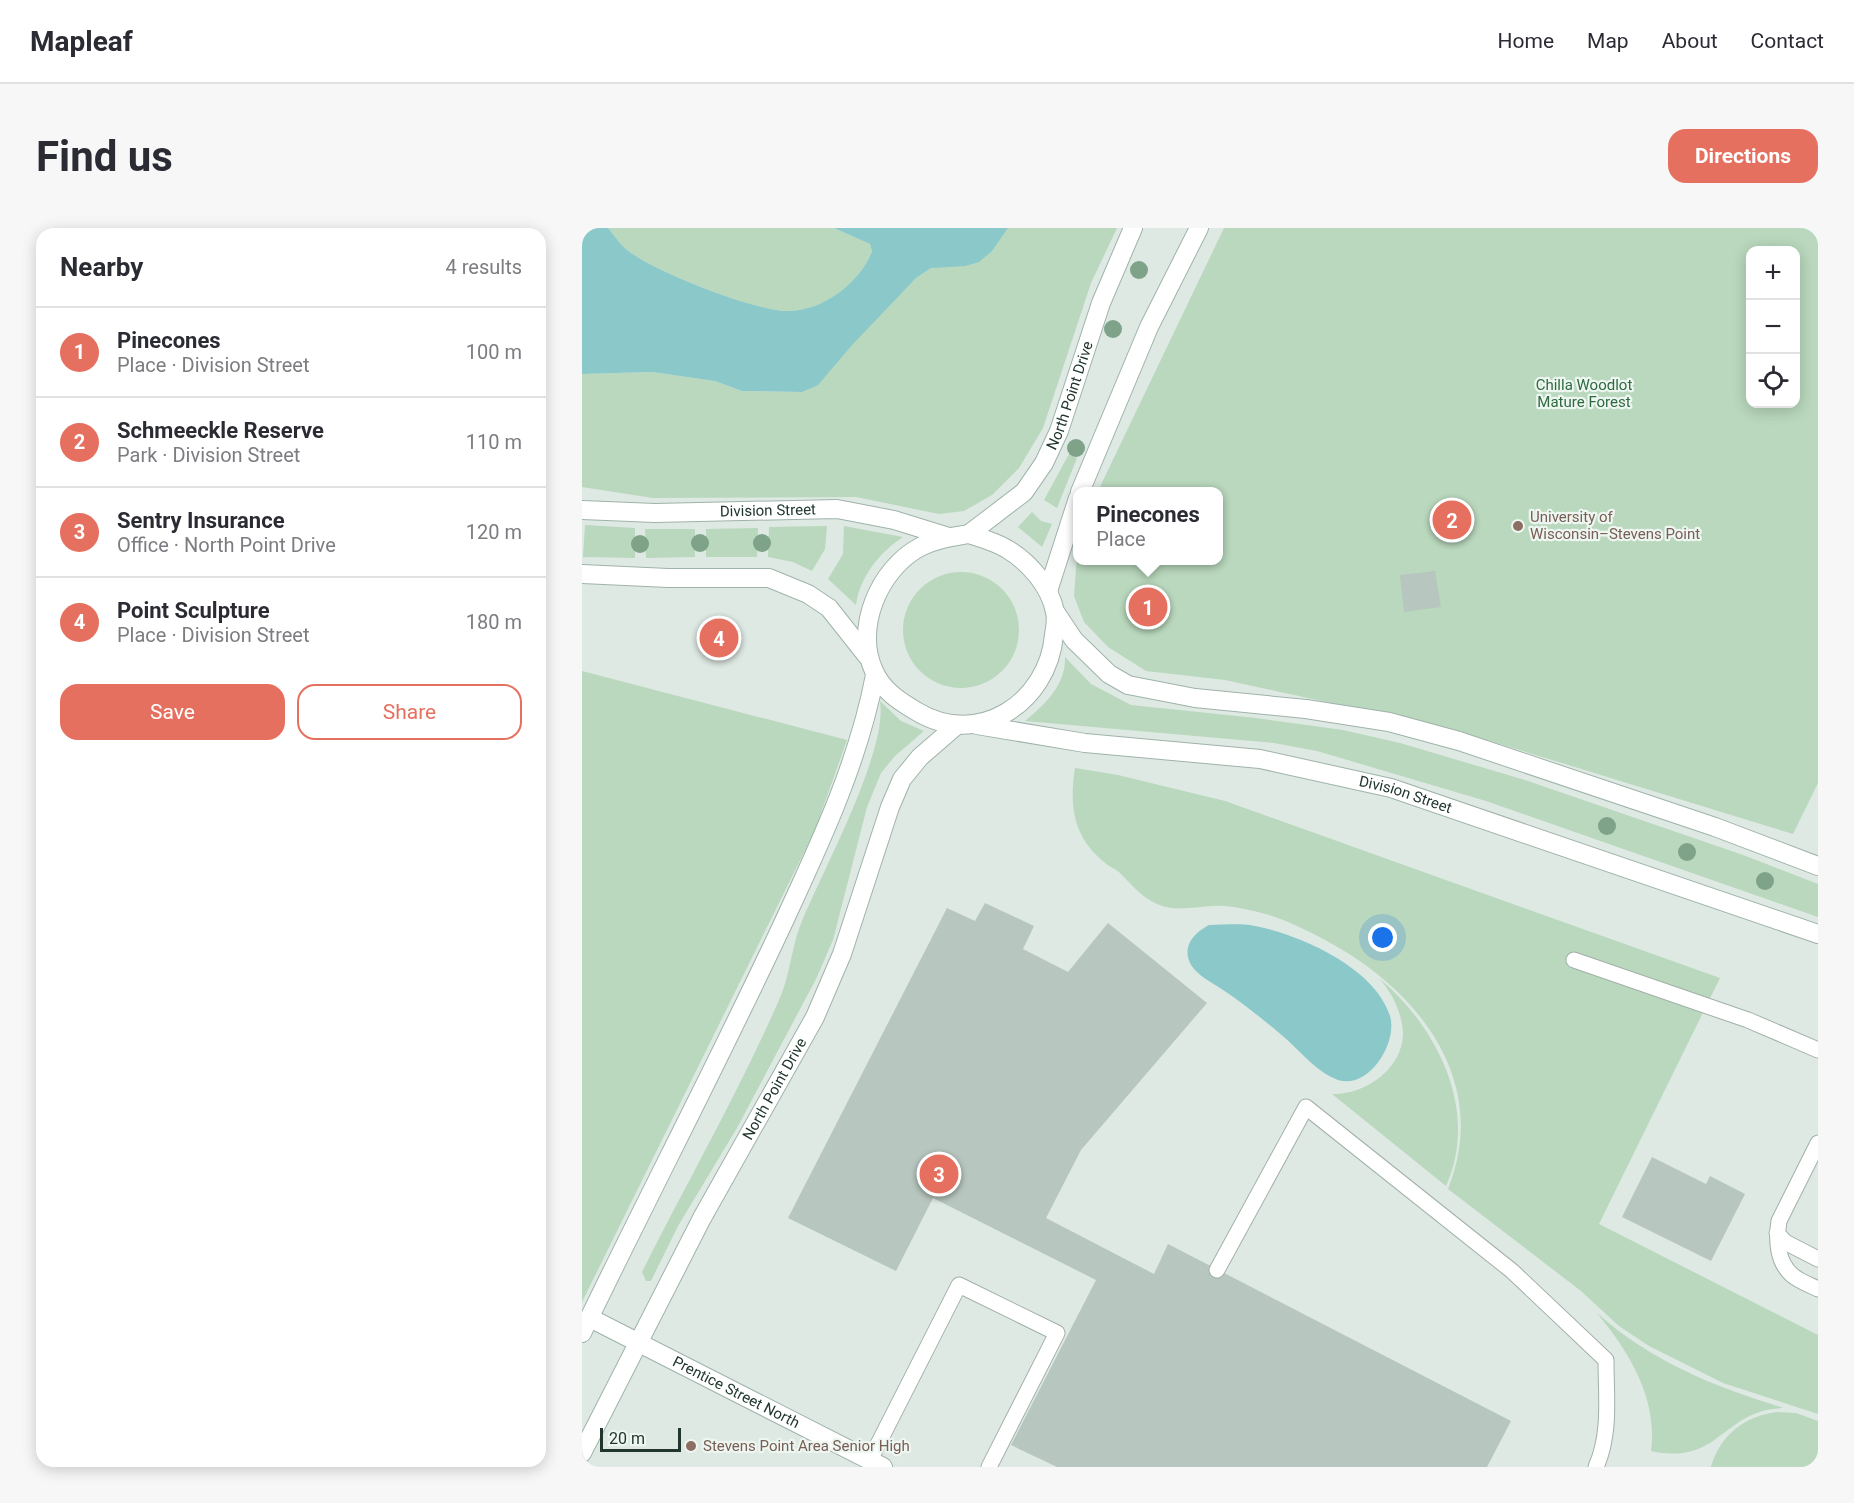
<!DOCTYPE html>
<html lang="en">
<head>
<meta charset="utf-8">
<style>
	:root { --surface:#fff; --page:#f7f7f7; --text:#2b2b33; --muted:#7c7c81; --line:#e1e1e2; --accent:#e6705f }
	body { margin:0; font-family:Roboto,sans-serif; background:var(--page); color:var(--text) }
	.controls { position:absolute; right:18px; top:18px; display:grid; overflow:hidden; border-radius:12px; box-shadow:0 3px 15px #0003 }
	.controls button { width:54px; height:54px; display:grid; place-items:center; padding:0; border:0; border-bottom:2px solid var(--line); background:var(--surface); color:var(--text); font:30px sans-serif }
	.scale { position:absolute; left:18px; bottom:15px; width:81px; box-sizing:border-box; padding-left:6px; border:3px solid #21372e; border-top:0; font-size:16px; line-height:21px; white-space:nowrap; color:#21372e; -webkit-text-stroke:4px #eef6f1; paint-order:stroke }
	.you { position:absolute; left:801px; top:710px; width:21px; height:21px; margin:-15px; border:4px solid #fff; border-radius:50%; background:#1a73e8; box-shadow:0 0 0 9px #1a73e833 }
	.badge { display:grid; place-items:center; width:39px; height:39px; border-radius:50%; background:var(--accent); color:#fff; font-size:20px; font-weight:700 }
	.pin { position:absolute; translate:-50% -50%; border:3px solid #fff; box-shadow:0 2px 6px #0006 }
	.popup { position:absolute; left:491px; top:259px; width:150px; height:78px; box-sizing:border-box; display:grid; place-content:center; border-radius:12px; background:var(--surface); filter:drop-shadow(0 2px 4px #0005); font-size:20px; white-space:nowrap; color:var(--muted) }
	.popup b { font-size:22px; color:var(--text) }
	.popup::after { content:''; position:absolute; left:50%; top:100%; margin-left:-12px; border:12px solid transparent; border-top-color:var(--surface) }
	.list { margin:0; padding:0; list-style:none }
	h2 { display:flex; justify-content:space-between; align-items:center; height:78px; margin:0; padding:0 24px; font-size:26px }
	h2 small { font-size:20px; font-weight:400; color:var(--muted) }
	.list li { display:grid; grid-template-columns:39px 1fr auto; gap:18px; align-items:center; box-sizing:border-box; height:90px; padding:0 24px; border-top:2px solid var(--line) }
	.list b { display:block; font-size:22px; white-space:nowrap }
	.list p { margin:0; font-size:20px; white-space:nowrap; color:var(--muted) }
	.list em { font-size:20px; font-style:normal; color:var(--muted) }
	.actions { display:flex; gap:12px; padding:18px 24px }
	.actions a { flex:1; padding:14px 0; border:2px solid var(--accent); border-radius:18px; text-align:center; font-size:21px; color:var(--accent) }
	.actions .main { background:var(--accent); color:#fff }
	.icon { flex:none; width:33px; height:33px; fill:none; stroke:currentColor; stroke-width:2; stroke-linecap:round; stroke-linejoin:round }
	.map { position:relative; flex:none; width:1236px; height:1239px; overflow:hidden; border-radius:18px }
	header { display:flex; align-items:center; gap:36px; box-sizing:border-box; height:84px; padding:0 30px; background:var(--surface); border-bottom:2px solid var(--line) }
	header strong { font-size:28px }
	nav { display:flex; gap:33px; margin-inline-start:auto; font-size:21px }
	.intro { display:flex; align-items:center; justify-content:space-between; box-sizing:border-box; height:144px; padding:0 36px }
	h1 { margin:0; font-size:42px }
	.button { padding:15px 27px; border-radius:18px; background:var(--accent); color:#fff; font-size:21px; font-weight:700 }
	main { display:flex; gap:36px; padding:0 36px }
	aside { flex:1; background:var(--surface); border-radius:18px; box-shadow:0 3px 15px #0003 }
	.map>svg:first-child { display:block }
	.green { fill:#b9d8bd; fill-rule:evenodd }
	.water { fill:#8ac8ca }
	.building { fill:#b7c6be }
	.lines { fill:none; stroke-linecap:round; stroke-linejoin:round }
	.lane-casing { stroke:#a2b0a9; stroke-width:17 }
	.secondary-casing { stroke:#9fb3a9; stroke-width:20 }
	.lane { stroke:#fff; stroke-width:15 }
	.secondary { stroke:#fff; stroke-width:18 }
	.tree { fill:#7ea389 }
	.education-dot { fill:#8d6e63; stroke:#eef6f1; stroke-width:2 }
	.labels { text-anchor:middle; stroke-width:4.5; stroke-linejoin:round; paint-order:stroke }
	.park-label { font-size:15px; fill:#2f6a3f; stroke:#eef6f1 }
	.street-label { font-size:15px; fill:#21372e; stroke:#eef6f1 }
	.education-label { font-size:15px; fill:#785e54; stroke:#eef6f1; text-anchor:start }
</style>
</head>
<body>
<header>
<strong>Mapleaf</strong>
<nav><a>Home</a><a>Map</a><a>About</a><a>Contact</a></nav>
</header>
<div class="intro"><h1>Find us</h1><a class="button">Directions</a></div>
<main>
<aside>
<h2>Nearby<small>4 results</small></h2>
<ul class="list">
<li><span class="badge">1</span><div><b>Pinecones</b><p>Place · Division Street</p></div><em>100 m</em></li>
<li><span class="badge">2</span><div><b>Schmeeckle Reserve</b><p>Park · Division Street</p></div><em>110 m</em></li>
<li><span class="badge">3</span><div><b>Sentry Insurance</b><p>Office · North Point Drive</p></div><em>120 m</em></li>
<li><span class="badge">4</span><div><b>Point Sculpture</b><p>Place · Division Street</p></div><em>180 m</em></li>
</ul>
<div class="actions"><a class="main">Save</a><a>Share</a></div>
</aside>
<div class="map">
<svg width="1236" height="1239" viewBox="0 0 1236 1239">
	<rect width="100%" height="100%" fill="#dee9e3"/>
	<!-- green -->
	<path class="green" d="M26,0H252L288,16L290,22C279,55 241,83 206,83C172,83 70,43 44,21C37,15 32,7 26,0Z
		M426,0H535L509,55L461,200L437,240L410,267L382,283L357,286L274,269L71,270L0,259V146L70,144L133,153L160,163L220,164L334,50L349,40L412,19Z
		M642,0H1236V555L1211,606L869,501L643,452L564,443L526,419L502,394L492,368L495,326L496,332H636V264L516,263ZM1168,22H1214V176H1168Z
		M487,226L495,230L475,280L462,272Z
		M450,284L459,293L470,296L460,319L436,299Z
		M3,297L53,300V330L1,329Z
		M245,298L243,321L230,343L211,334L186,329L187,299Z
		M262,298L321,309C298,324 278,348 274,377L246,351L261,326Z
		M176,300L175,329H124V301Z
		M63,301H113V329L64,330Z
		M321 402a58 58 0 1 1 116 0a58 58 0 1 1-116 0Z
		M483,429L509,456L549,477L674,490L761,502L818,515L943,552L1161,627L1236,656V689L904,573L735,523L692,515L443,493C463,476 484,457 483,429Z
		M0,443L265,512L233,602L0,1074Z
		M298,473L319,493L342,503L313,528L299,545L285,579L251,712L234,751L155,900L96,998L69,1053H64L60,1044C105,954 157,864 197,772C208,748 209,722 218,698C239,645 306,525 298,473Z
		M493,540L536,547L643,573L1138,750L1017,996L1236,1107V1186L1141,1155L1067,1118L1037,1098L999,1063L866,961C910,852 834,759 741,711C724,702 706,693 687,687C673,683 656,679 642,678C619,676 598,686 575,676C559,669 549,656 537,644C532,640 526,638 522,634C491,609 487,577 493,540Z
		M797,750C855,799 898,882 864,958L750,866C783,867 821,841 821,805C820,784 810,765 797,750Z
		M1015,1085C1070,1134 1133,1159 1202,1180C1140,1181 1139,1238 1069,1223C1076,1170 1047,1124 1015,1085Z
		M1195,1184L1214,1185L1236,1193V1239H1129C1138,1207 1163,1188 1195,1184Z"/>
	<!-- water -->
	<path class="water" d="M0,0H26C32,7 37,15 44,21C70,43 172,83 206,83C241,83 278,55 290,23L288,16L252,0H426L410,23L397,34L383,38L349,40L334,50L270,117L236,157L220,164L160,163L133,153L70,144L0,146Z
		M627,697C642,697 658,695 673,698C719,707 793,740 808,788C816,814 787,862 756,852C735,844 720,825 703,810C682,792 661,775 638,760C626,752 609,744 606,729C603,713 616,703 627,697Z"/>
	<!-- building -->
	<path class="building" d="M853,343L859,379L822,384L818,347Z
		M403,675L452,698L441,721L486,744L526,695L625,775L499,922L464,990L572,1046L586,1016L929,1193L905,1239H475L429,1217L514,1052L351,970L314,1043L206,990L365,680L393,693Z
		M1070,929L1124,956L1128,948L1163,966L1129,1033L1040,989Z"/>
	<g class="lines">
		<!-- lane casing -->
		<g class="lane-casing">
			<path id="lane" d="M992,732L1166,792L1236,822
				M1236,915L1197,993C1194,1011 1195,1034 1210,1047C1217,1053 1228,1057 1236,1061
				M1195,1005L1203,1014L1236,1031
				M635,1042L724,879L930,1043L1024,1132C1024,1169 1029,1205 1014,1239
				M288,1232L377,1057L475,1105L407,1239"/>
		</g>
		<!-- secondary casing -->
		<g class="secondary-casing">
			<g id="secondary">
				<path d="M498,264L567,99L617,0"/>
				<path id="s1" d="M0,282L73,285L255,281L312,292L367,309"/>
				<path d="M387,306C399,310 414,314 425,321C447,334 468,358 473,384C475,391 473,400 472,407C466,475 396,521 334,483C317,473 300,462 292,443C272,400 297,341 338,319C353,311 370,309 387,306Z"/>
				<path id="s2" d="M387,306L442,264L462,235L477,203L519,75L551,0"/>
				<path d="M0,346L86,350H187L226,366L247,380L285,428"/>
				<path d="M466,363L496,270"/>
				<path d="M474,385L492,412L527,446L546,457L613,470L724,481L807,494L877,513L1133,599L1236,638"/>
				<path id="s3" d="M395,497L503,515L678,531L809,560L1236,706"/>
				<path id="s4" d="M8,1090L301,1239"/>
				<path d="M0,1105C67,966 139,829 204,689C240,611 277,532 293,447"/>
				<path id="s5" d="M0,1225L120,990L233,789L260,726L308,579L320,551L338,529L375,497"/>
			</g>
		</g>
		<!-- lane -->
		<use href="#lane" class="lane"/>
		<!-- secondary -->
		<use href="#secondary" class="secondary"/>
	</g>
	<!-- trees -->
	<g class="tree">
		<circle cx="557" cy="42" r="9"/>
		<circle cx="531" cy="101" r="9"/>
		<circle cx="494" cy="220" r="9"/>
		<circle cx="118" cy="315" r="9"/>
		<circle cx="180" cy="315" r="9"/>
		<circle cx="58" cy="316" r="9"/>
		<circle cx="1025" cy="598" r="9"/>
		<circle cx="1105" cy="624" r="9"/>
		<circle cx="1183" cy="653" r="9"/>
	</g>
	<!-- markers -->
	<g class="education-dot">
		<circle cx="936" cy="298" r="6"/>
		<circle cx="109" cy="1218" r="6"/>
	</g>
	<g class="labels">
		<!-- park labels -->
		<g class="park-label">
			<text x="1002" y="162">Chilla Woodlot<tspan x="1002" dy="17">Mature Forest</tspan></text>
		</g>
		<!-- street labels -->
		<g class="street-label">
			<text dy="5" stroke="none"><textPath href="#s2" startOffset="177">North Point Drive</textPath></text>
			<text dy="5" stroke="none"><textPath href="#s1" startOffset="186">Division Street</textPath></text>
			<text dy="5" stroke="none"><textPath href="#s3" startOffset="435">Division Street</textPath></text>
			<text dy="5" stroke="none"><textPath href="#s5" startOffset="412">North Point Drive</textPath></text>
			<text dy="5" stroke="none"><textPath href="#s4" startOffset="164">Prentice Street North</textPath></text>
		</g>
		<!-- education labels -->
		<g class="education-label">
			<text x="948" y="294">University of<tspan x="948" dy="17">Wisconsin–Stevens Point</tspan></text>
			<text x="121" y="1223">Stevens Point Area Senior High</text>
		</g>
	</g>
</svg>
<div class="controls">
<button>+</button>
<button>−</button>
<button><svg class="icon" aria-label="locate" viewBox="0 0 24 24"><circle cx="12" cy="12" r="6"/><path d="M12 2v4M12 18v4M2 12h4M18 12h4"/></svg></button>
</div>
<div class="scale">20 m</div>
<div class="you"></div>
<div class="pin badge" style="left:566px;top:379px">1</div>
<div class="popup"><b>Pinecones</b>Place</div>
<div class="pin badge" style="left:870px;top:292px">2</div>
<div class="pin badge" style="left:357px;top:946px">3</div>
<div class="pin badge" style="left:137px;top:410px">4</div>
</div>
</main>
</body>
</html>
